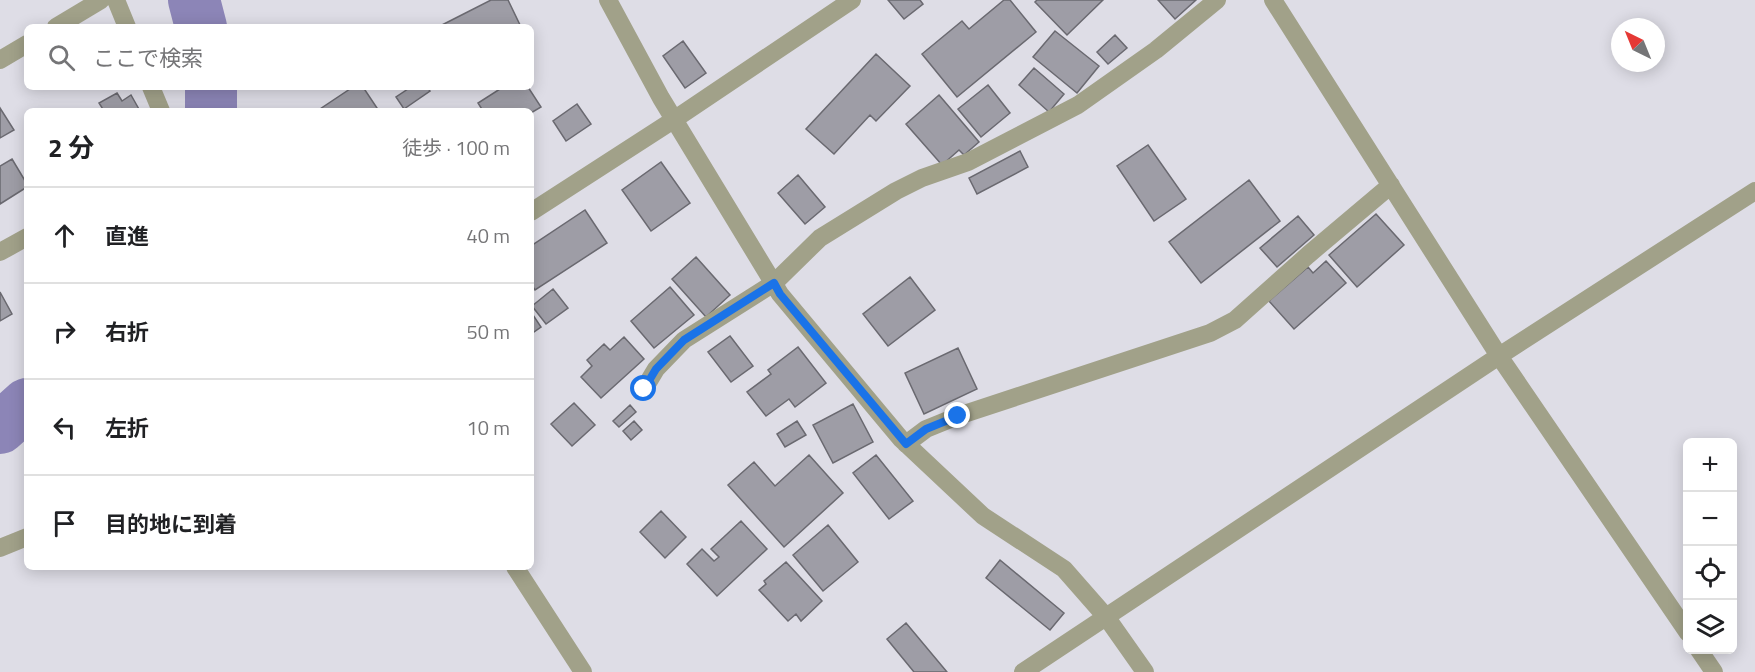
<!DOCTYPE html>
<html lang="ja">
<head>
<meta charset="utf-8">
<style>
	:root { --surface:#fff; --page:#f2f2f2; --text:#202124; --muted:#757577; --line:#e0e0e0 }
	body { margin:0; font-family:"Titillium Web","Noto Sans JP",sans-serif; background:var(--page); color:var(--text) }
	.controls { position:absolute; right:18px; bottom:18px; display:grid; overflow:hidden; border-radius:9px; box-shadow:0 3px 15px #0003 }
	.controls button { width:54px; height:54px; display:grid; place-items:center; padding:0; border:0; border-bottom:2px solid var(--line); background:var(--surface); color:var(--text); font:30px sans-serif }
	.compass { position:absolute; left:1611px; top:18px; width:54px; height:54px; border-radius:50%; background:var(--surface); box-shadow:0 3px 15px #0003; rotate:317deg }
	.stop { position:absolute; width:18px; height:18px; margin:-14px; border:4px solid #1a73e8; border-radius:50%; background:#fff }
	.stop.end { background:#1a73e8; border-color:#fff; box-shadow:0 2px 6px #0008 }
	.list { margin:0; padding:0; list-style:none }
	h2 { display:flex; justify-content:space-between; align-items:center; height:78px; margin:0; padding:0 24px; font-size:26px }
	h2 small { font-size:20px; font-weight:400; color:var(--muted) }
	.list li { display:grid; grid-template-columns:39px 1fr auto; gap:18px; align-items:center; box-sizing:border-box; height:96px; padding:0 24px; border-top:2px solid var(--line) }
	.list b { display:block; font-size:22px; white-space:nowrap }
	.list em { font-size:20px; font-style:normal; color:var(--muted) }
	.icon { flex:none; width:33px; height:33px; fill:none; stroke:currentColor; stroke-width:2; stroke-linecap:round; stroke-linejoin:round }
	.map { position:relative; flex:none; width:1755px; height:672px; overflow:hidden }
	.search { position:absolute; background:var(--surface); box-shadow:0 3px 15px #0003; left:24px; top:24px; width:510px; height:66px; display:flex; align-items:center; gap:15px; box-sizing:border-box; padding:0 21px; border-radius:9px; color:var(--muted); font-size:22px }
	.panel { position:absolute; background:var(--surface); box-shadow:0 3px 15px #0003; left:24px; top:108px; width:510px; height:462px; border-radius:9px }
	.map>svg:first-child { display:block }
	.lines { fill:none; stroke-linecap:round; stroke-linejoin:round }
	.river { stroke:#8c85b7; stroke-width:52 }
	.building { fill:#9e9da6; stroke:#6a6970; stroke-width:1.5 }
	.street { stroke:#a1a189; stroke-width:18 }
	.route { stroke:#1a73e8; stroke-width:8 }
</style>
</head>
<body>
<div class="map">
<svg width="1755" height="672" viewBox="0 0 1755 672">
	<rect width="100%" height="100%" fill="#dedde6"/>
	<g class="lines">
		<!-- river -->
		<path class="river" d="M194,0L201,27
			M211,111V87
			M0,428L27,404"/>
	</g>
	<!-- building -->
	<path class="building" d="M491,0H508L521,27H438Z
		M888,0H920L923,4L904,19Z
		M1004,0H1010L1036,32L957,97L922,54L962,21L969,29Z
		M1037,0H1103L1067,35L1035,2Z
		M1158,0H1196L1175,19Z
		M1055,31L1099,66L1077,93L1033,57Z
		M1115,35L1127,48L1108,64L1097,52Z
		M683,41L706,73L685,88L663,56Z
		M876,54L910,86L876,121L870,115L834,154L806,129Z
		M1034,68L1064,94L1049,112L1019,85Z
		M988,85L1010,113L981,137L958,109Z
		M353,87H363L379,111H317Z
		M411,87H427L430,91L404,109L396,97Z
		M503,87H528L541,107L531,113V111H483L478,103Z
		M117,93L122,101L131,95L140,111H104L99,103Z
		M939,95L979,142L964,155L959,150L942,165L906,124Z
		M577,104L591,124L566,141L553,121Z
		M0,108L14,130L0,138Z
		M1148,145L1186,199L1154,221L1117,166Z
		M1020,151L1028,167L977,194L969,178Z
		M12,159L27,184V187L0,204V166Z
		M661,162L690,203L651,231L622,190Z
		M798,175L825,207L805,224L778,193Z
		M1249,180L1280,221L1201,283L1169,242Z
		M585,210L607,243L535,290L531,284V246Z
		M1376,214L1404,245L1357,287L1329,255Z
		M1298,216L1314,235L1277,267L1260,248Z
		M696,257L730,295L706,317L672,279Z
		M1326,261L1346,283L1294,329L1269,301L1308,267L1313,273Z
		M910,277L935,310L888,346L863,314Z
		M670,287L694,315L654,348L631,321Z
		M553,289L568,308L546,324L532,306Z
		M0,292L12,314L0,321Z
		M531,312L541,327L531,334Z
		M730,336L753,366L731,382L708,352Z
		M624,337L644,359L601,398L581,377L592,366L587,360L604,344L610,350Z
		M798,347L826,383L795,407L789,399L766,416L747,392L771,374L768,370Z
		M958,348L977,389L924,414L905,373Z
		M574,403L595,425L572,446L551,424Z
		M853,404L873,442L833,463L813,425Z
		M630,405L636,412L619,427L613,421Z
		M634,421L642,430L631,440L623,431Z
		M797,421L806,435L785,447L777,434Z
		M809,455L843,493L784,547L728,485L754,462L775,486Z
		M876,455L913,501L889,519L853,473Z
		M661,511L686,537L665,558L640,532Z
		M741,521L767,549L717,596L687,564L702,549L714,561L719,557L711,549Z
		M828,525L858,562L823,591L793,555Z
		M1000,560L1064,613L1050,630L986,578Z
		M786,562L822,601L801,621L796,614L788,621L759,590L766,584L764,581Z
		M906,623L947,672H914L887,639Z"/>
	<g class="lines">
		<!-- street -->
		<path class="street" d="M116,0L127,27
			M608,0L661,98L780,294L901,439L983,516L1064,569L1107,618L1145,672
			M1273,0L1499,356L1688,633
			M56,27L101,0
			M0,60L27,44
			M151,87L161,111
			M531,212L675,119L852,0
			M0,252L27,237
			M644,389L656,369L684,340L774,283L820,238L896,191L922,178L968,162L1078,105L1156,50L1217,0
			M906,444L926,429L958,416L1210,333L1235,320L1308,255L1391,185
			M0,548L27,537
			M515,567L583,672
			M1699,650L1714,672
			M1023,672L1499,356L1755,191"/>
	</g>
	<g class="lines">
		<!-- route -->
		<path class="route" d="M644,389L656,369L684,340L774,283L780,294L906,444L926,429L958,416"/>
	</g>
</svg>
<div class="controls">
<button>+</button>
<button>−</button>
<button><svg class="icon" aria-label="locate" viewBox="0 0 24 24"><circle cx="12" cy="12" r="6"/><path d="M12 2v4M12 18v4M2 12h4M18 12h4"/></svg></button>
<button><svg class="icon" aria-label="layers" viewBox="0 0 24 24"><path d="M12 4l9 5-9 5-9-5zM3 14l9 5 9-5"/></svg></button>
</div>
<svg class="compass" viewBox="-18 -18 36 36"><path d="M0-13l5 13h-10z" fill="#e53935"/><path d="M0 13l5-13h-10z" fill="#757577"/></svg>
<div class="stop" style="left:644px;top:389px"></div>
<div class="stop end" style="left:958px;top:416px"></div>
<div class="search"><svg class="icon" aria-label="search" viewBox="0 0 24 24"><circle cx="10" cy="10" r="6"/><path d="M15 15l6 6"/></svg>ここで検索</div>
<section class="panel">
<h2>2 分<small>徒歩 · 100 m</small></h2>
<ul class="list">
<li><svg class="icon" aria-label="ahead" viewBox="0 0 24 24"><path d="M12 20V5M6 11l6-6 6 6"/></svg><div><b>直進</b></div><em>40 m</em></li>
<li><svg class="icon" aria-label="right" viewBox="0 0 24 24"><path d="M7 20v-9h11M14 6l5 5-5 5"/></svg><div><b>右折</b></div><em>50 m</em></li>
<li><svg class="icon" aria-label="left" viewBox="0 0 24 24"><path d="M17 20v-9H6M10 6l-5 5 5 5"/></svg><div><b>左折</b></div><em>10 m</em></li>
<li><svg class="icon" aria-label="arrive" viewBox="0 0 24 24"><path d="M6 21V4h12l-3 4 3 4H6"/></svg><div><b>目的地に到着</b></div></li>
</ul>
</section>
</div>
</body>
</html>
